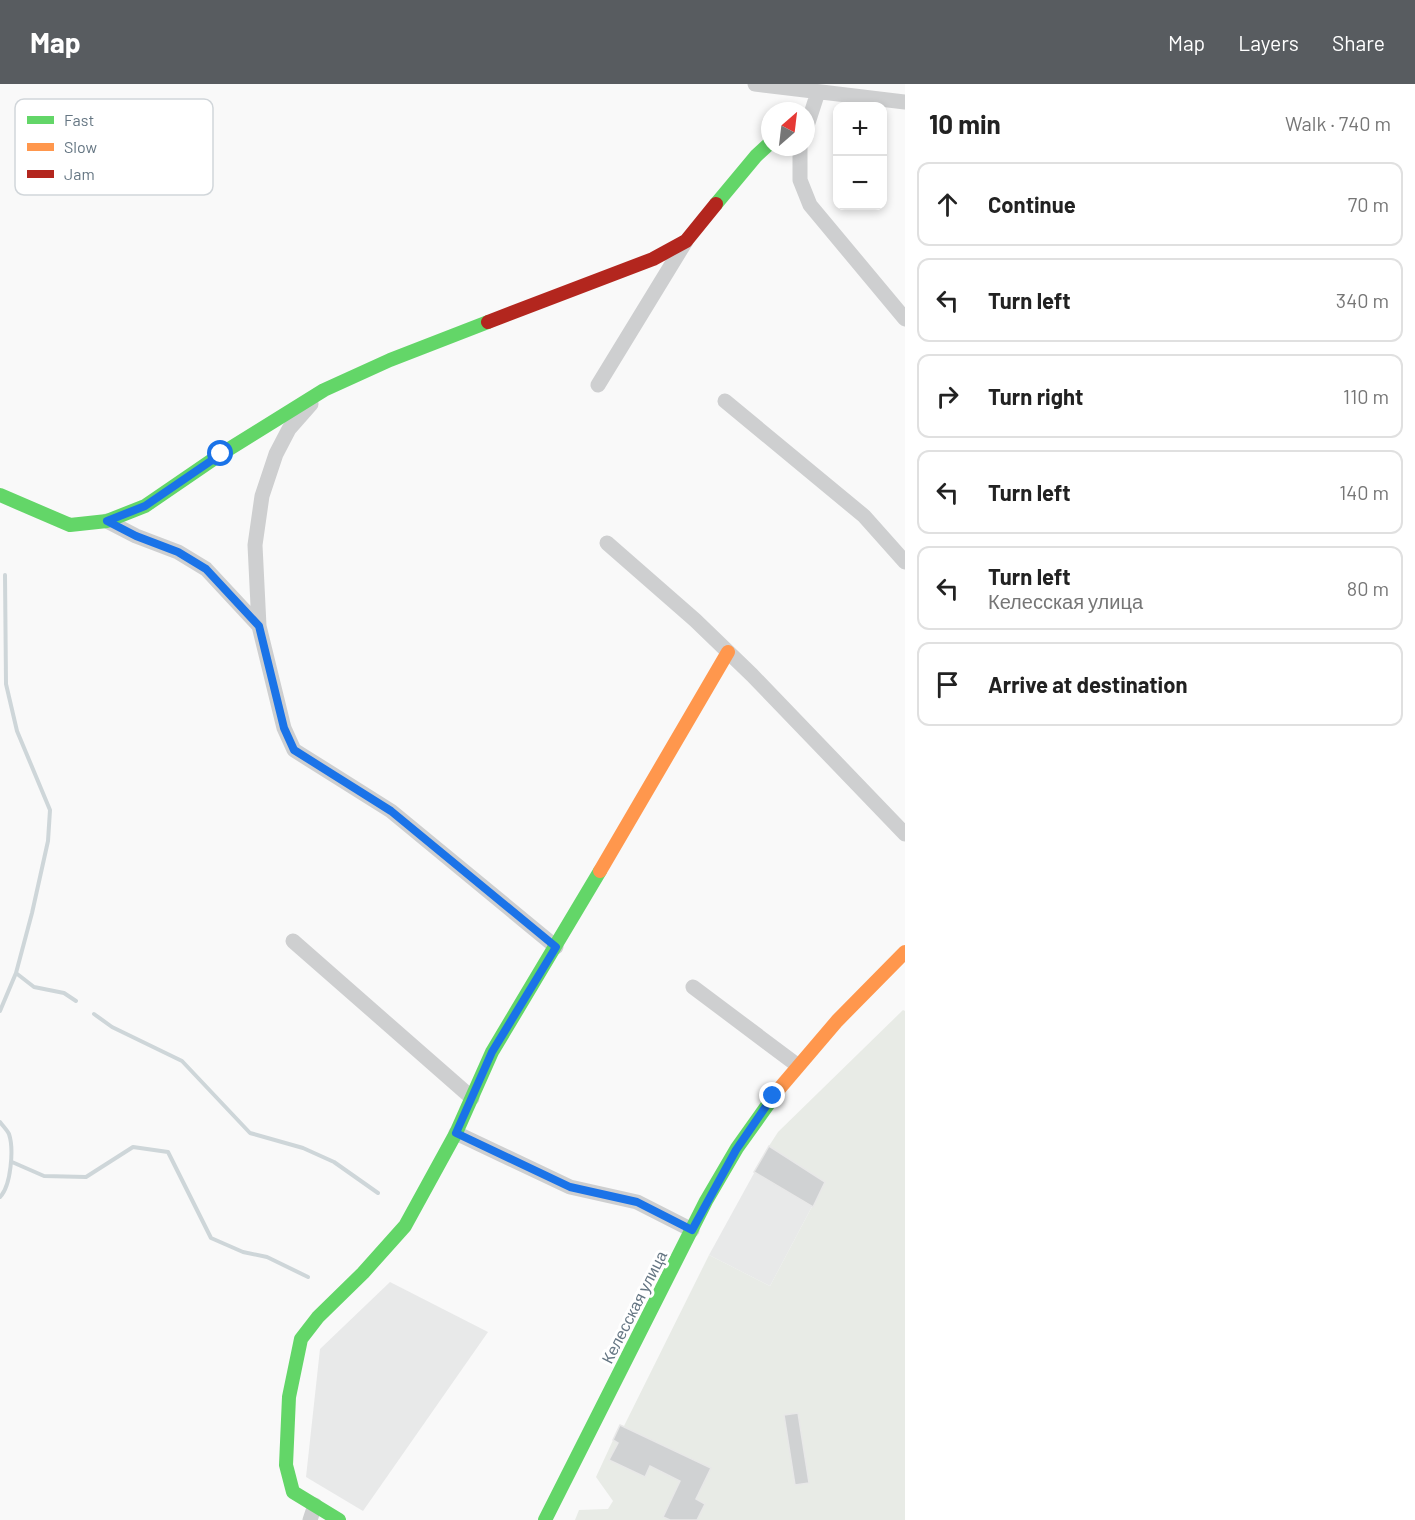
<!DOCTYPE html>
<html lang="en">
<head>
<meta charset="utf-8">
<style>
	:root { --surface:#fff; --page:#f2f2f2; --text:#222; --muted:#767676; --line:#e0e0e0; --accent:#585c60 }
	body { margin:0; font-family:Barlow,sans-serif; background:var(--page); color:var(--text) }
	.controls { position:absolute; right:18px; top:18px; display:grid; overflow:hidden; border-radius:12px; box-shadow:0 3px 9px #0003 }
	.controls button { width:54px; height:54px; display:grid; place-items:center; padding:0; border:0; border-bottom:2px solid var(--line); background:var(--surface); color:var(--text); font:30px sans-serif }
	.compass { position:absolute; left:761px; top:18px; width:54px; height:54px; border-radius:50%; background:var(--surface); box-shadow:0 3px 9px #0003; rotate:28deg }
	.stop { position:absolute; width:18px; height:18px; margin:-14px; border:4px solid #1a73e8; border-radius:50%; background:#fff }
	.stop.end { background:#1a73e8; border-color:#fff; box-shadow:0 2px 6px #0008 }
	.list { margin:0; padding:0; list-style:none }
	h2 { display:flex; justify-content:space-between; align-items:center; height:78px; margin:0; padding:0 24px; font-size:26px }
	h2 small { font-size:20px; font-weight:400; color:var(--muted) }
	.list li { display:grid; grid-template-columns:39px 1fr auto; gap:18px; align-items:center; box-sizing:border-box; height:84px; margin:0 12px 12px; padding:0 12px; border:2px solid var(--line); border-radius:12px }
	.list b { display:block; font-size:22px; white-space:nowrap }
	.list p { margin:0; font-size:20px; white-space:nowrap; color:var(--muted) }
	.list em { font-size:20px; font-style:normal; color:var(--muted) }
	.icon { flex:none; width:33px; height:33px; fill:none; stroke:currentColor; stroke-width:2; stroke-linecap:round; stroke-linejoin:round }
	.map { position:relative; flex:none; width:905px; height:1436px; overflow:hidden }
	header { display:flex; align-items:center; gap:36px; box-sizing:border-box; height:84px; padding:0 30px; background:var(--accent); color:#fff }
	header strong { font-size:28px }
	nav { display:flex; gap:33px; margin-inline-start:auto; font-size:21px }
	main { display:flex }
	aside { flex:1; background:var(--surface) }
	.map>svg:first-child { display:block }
	.built { fill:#e8e9e9 }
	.green { fill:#e8ebe6 }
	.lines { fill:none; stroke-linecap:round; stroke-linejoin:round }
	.stream { stroke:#ced6d9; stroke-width:4 }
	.building { fill:#d0d2d3; stroke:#e8e8e8; stroke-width:1.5 }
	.street { stroke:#cecfd0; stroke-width:15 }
	.fast { stroke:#63d668; stroke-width:14 }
	.slow { stroke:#ff974d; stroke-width:14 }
	.jam { stroke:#b3261e; stroke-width:14 }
	.route { stroke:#1a73e8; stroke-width:8 }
	.labels { text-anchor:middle; stroke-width:6; stroke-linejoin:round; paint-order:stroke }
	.street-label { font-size:16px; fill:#657683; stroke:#fff }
	.key { fill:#fff; stroke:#d1d6da; stroke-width:1.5 }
	.key-label { font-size:16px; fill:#657683 }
</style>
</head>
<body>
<header>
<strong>Map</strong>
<nav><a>Map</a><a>Layers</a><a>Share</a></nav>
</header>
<main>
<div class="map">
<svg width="905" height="1436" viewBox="0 0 905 1436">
	<rect width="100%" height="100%" fill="#f9f9f9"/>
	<!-- built -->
	<path class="built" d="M769,1062L825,1098L770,1202L709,1171Z
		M390,1198L488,1248L363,1427L306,1393L320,1265Z"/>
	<!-- green -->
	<path class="green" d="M903,926L905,927V1436H575L579,1426L608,1425L613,1417L596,1393L620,1341L624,1342L709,1171L770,1202L825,1098L769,1062L778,1048Z"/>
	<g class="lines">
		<!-- stream -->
		<path class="stream" d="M16,889L34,903L64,909L76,917
			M0,927L16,889L32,829L48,757L50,726L17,647L6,600L5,491
			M94,930L112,943L182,977L250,1049L303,1064L334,1078L378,1109
			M0,1038C3,1042 7,1046 9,1050C14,1065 11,1102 0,1113
			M12,1078L44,1092L86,1093L133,1063L168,1068L211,1154L243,1168L267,1173L308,1193"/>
	</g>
	<!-- building -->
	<path class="building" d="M769,1062L825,1098L813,1123L754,1088Z
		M798,1329L809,1399L795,1401L784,1331Z
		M620,1341L711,1384L696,1415L705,1420L697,1436H670L663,1433L680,1397L650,1382L645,1393L609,1376L618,1359L613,1356Z"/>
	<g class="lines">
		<!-- street -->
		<path class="street" d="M755,0L905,18
			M806,45L818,8
			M800,63V96L810,121L905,235
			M598,301L686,157
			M725,317L864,432L905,478
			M107,437L136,452L178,468L206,485L259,542L284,644L294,666L391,727L556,863
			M607,459L695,536L752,591L905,750
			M259,542L255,461L262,412L276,370L289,345L311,320
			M293,857L472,1014
			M693,903L797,981
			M456,1049L570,1103L637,1118L692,1146
			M310,1436L315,1421"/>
		<!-- fast -->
		<path class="fast" d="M716,120L756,72L770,59
			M0,411L70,441L107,437L145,422L221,370L324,306L390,276L488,238
			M339,1436L293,1408L286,1381L289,1313L301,1255L318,1233L363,1189L405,1142L456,1049L492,968L600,787
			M545,1436L706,1117L737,1064L779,1005"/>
		<!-- slow -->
		<path class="slow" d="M600,787L728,568
			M779,1005L837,937L905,868"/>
		<!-- jam -->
		<path class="jam" d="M488,238L653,175L686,157L716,120"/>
	</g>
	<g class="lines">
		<!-- route -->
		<path class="route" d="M221,370L145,422L107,437L136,452L178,468L206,485L259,542L284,644L294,666L391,727L556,863L492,968L456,1049L570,1103L637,1118L692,1146L736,1066L773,1012"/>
	</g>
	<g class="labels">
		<!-- street labels -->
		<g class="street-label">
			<text transform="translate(634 1223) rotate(-63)" y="6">Келесская улица</text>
		</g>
	</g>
	<!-- legend -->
	<rect x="15" y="15" width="198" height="96" rx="9" class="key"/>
	<rect x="27" y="32" width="27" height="8" fill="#63d668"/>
	<rect x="27" y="59" width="27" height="8" fill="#ff974d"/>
	<rect x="27" y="86" width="27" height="8" fill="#b3261e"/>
	<g class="key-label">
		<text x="64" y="42">Fast</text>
		<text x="64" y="69">Slow</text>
		<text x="64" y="96">Jam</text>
	</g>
</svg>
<div class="controls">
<button>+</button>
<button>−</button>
</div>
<svg class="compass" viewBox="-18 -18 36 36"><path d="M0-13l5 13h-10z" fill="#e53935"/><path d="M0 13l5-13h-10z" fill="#767676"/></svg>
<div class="stop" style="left:221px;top:370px"></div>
<div class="stop end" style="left:773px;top:1012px"></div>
</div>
<aside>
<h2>10 min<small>Walk · 740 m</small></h2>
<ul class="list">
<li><svg class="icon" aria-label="ahead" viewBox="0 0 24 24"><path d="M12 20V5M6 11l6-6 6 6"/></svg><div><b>Continue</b></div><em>70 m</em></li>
<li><svg class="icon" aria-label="left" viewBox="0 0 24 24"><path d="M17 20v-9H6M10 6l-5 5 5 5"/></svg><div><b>Turn left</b></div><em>340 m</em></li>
<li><svg class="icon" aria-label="right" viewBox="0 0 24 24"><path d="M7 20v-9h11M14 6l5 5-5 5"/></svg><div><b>Turn right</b></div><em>110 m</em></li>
<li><svg class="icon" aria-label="left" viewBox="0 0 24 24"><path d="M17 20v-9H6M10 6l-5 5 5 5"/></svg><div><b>Turn left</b></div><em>140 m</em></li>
<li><svg class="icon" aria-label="left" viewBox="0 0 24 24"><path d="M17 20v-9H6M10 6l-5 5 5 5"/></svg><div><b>Turn left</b><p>Келесская улица</p></div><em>80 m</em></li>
<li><svg class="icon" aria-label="arrive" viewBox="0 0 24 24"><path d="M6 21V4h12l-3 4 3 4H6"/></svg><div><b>Arrive at destination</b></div></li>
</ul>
</aside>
</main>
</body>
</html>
